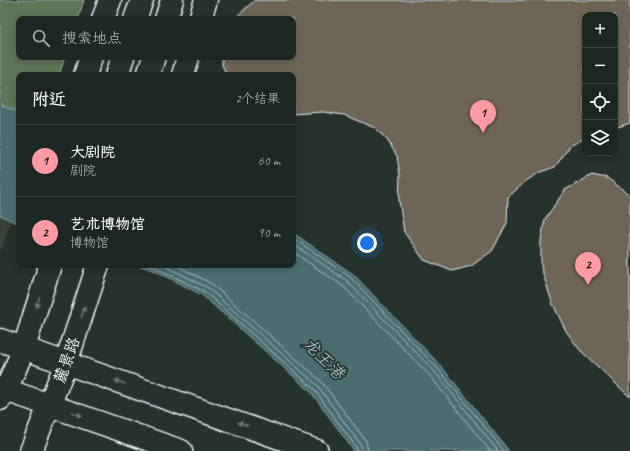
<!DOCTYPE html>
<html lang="zh">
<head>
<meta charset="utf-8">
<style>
	:root { --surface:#1c2622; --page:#252e2a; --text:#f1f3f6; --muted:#a0a5a5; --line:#3a4340; --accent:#ff9aa2 }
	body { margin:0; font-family:Caveat,"LXGW WenKai TC",sans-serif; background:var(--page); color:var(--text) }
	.controls { position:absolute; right:12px; top:12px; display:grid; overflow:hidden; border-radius:8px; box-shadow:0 2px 6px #0003 }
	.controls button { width:36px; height:36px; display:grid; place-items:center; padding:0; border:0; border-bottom:1px solid var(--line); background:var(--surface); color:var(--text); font:20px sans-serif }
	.you { position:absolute; left:367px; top:243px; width:14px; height:14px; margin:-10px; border:3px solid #fff; border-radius:50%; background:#1a73e8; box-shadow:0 0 0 6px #1a73e833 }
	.badge { display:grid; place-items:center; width:26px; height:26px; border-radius:50%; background:var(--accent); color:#111; font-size:13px; font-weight:700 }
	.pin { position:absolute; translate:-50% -33px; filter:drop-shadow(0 1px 2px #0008) }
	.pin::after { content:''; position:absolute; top:21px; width:14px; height:12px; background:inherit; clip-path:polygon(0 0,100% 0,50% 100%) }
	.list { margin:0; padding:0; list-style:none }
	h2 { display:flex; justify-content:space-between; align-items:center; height:52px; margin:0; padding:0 16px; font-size:17px }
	h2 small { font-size:13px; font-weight:400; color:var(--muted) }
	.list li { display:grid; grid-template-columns:26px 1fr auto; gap:12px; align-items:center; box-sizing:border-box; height:72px; padding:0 16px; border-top:1px solid var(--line) }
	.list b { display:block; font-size:15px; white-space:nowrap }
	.list p { margin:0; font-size:13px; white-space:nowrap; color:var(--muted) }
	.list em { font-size:13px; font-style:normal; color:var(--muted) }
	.icon { flex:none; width:22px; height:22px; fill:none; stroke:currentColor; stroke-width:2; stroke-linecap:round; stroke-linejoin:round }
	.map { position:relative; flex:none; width:630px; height:451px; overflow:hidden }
	.search { position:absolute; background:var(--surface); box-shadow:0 2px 6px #0003; left:16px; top:16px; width:280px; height:44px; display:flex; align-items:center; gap:10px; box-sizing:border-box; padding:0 14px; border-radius:8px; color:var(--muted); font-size:15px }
	.panel { position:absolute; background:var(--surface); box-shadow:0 2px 6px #0003; left:16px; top:72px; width:280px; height:196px; border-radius:8px }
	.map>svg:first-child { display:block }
	.built { fill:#3c4239 }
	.green { fill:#5e7356; stroke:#a3b2a7 }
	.water { fill:#4b6d72; stroke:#8aa2a8 }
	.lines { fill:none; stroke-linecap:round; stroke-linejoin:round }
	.shore { stroke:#a9bcc2; stroke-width:1 }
	.building { fill:#6e6556; stroke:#e8f1f8 }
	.secondary-casing { stroke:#e8f1f8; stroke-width:25 }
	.primary-casing { stroke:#e8f1f8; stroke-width:25 }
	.highway-casing { stroke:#e8f1f8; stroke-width:25 }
	.secondary { stroke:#26332d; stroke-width:22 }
	.primary { stroke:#26332d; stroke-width:22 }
	.highway { stroke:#26332d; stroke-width:22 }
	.oneway { fill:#6a7674 }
	.labels { text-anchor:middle; stroke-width:3.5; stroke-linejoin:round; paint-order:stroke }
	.street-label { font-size:16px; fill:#e8f1f8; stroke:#26332d }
	.water-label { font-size:17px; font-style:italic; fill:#a9bcc2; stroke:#26332d }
</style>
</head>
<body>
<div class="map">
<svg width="630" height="451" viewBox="0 0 630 451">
	<rect width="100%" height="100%" fill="#26332d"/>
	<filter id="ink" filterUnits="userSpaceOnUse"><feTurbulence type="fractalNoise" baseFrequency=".025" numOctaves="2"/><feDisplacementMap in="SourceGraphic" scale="8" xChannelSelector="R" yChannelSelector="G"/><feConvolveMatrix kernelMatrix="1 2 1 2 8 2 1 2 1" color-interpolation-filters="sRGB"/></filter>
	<g filter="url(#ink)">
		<!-- built -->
		<path class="built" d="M0,215L11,221L0,253Z"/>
		<!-- green -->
		<path class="green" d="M0,0H84L78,19H19V57H65L59,75H19V112L0,105Z"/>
		<!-- water -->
		<path class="water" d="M0,105L19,112V224L0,215Z
			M293,233L353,274L442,367L509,451H354L311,392L202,295L156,271L137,265H293Z"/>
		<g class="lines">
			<!-- shore -->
			<path class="shore" d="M293,238L350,277L439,370L504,451
				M293,244L347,281L436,373L498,451
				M293,252L343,286L431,377L490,451
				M150,265L205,292L314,389L356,447L357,451
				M163,265L208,288L317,385L361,445L362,451
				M176,265L212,284L321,381L366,441L368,451"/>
		</g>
		<!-- building -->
		<path class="building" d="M255,0H630V123L615,128V15H585V138L570,146L555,167L540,172L526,181L508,197L507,223L492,251L471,266L452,271L424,260L404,232L399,200L400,175L397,156L388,141L375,128L344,115L323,112L293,114V75H227L222,65V57H293V19H234Z
			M592,175L607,178L630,195V397L580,350L566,331L552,302L541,267V240L545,219L565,190Z"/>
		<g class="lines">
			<!-- secondary casing -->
			<g class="secondary-casing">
				<path id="secondary" d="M103,19L110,0
					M200,19L206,0
					M85,75L91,57
					M183,75L188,57"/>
			</g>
			<!-- primary casing -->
			<g class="primary-casing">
				<path id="primary" d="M0,340L317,451
					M0,388L181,451
					M0,399L6,390L24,348
					M31,451L66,363"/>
			</g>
			<!-- highway casing -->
			<g class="highway-casing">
				<path id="highway" d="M135,19L142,0
					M166,19L172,0
					M117,75L123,57
					M148,75L154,57
					M24,348L50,265
					M66,363L98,265"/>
			</g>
			<!-- secondary -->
			<use href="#secondary" class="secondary"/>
			<!-- primary -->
			<use href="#primary" class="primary"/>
			<!-- highway -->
			<use href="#highway" class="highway"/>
		</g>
		<!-- one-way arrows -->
		<defs><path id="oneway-solid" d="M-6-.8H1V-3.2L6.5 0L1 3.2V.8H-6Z"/></defs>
		<g class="oneway">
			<use href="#oneway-solid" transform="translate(38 302) rotate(107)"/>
			<use href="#oneway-solid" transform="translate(83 312) rotate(-72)"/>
			<use href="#oneway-solid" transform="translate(120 382) rotate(-161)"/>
			<use href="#oneway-solid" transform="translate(77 414) rotate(20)"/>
			<use href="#oneway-solid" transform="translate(243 424) rotate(-161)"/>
		</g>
	</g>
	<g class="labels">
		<!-- street labels -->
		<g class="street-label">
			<text transform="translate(66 360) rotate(-70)" y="6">麓景路</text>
		</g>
		<!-- water labels -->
		<g class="water-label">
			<text transform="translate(324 358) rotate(45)" y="6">龙王港</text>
		</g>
	</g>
</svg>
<div class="controls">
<button>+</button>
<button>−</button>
<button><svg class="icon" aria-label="locate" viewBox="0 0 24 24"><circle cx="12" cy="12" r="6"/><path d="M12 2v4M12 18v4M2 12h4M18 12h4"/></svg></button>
<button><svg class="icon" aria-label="layers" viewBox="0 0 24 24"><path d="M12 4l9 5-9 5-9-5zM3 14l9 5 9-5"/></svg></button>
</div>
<div class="you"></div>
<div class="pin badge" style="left:483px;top:133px">1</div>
<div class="pin badge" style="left:588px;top:285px">2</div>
<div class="search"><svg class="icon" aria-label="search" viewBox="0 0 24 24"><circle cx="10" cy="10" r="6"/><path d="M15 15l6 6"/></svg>搜索地点</div>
<section class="panel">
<h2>附近<small>2个结果</small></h2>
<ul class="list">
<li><span class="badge">1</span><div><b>大剧院</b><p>剧院</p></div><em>60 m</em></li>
<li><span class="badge">2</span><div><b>艺术博物馆</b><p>博物馆</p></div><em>90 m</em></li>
</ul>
</section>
</div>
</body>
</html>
